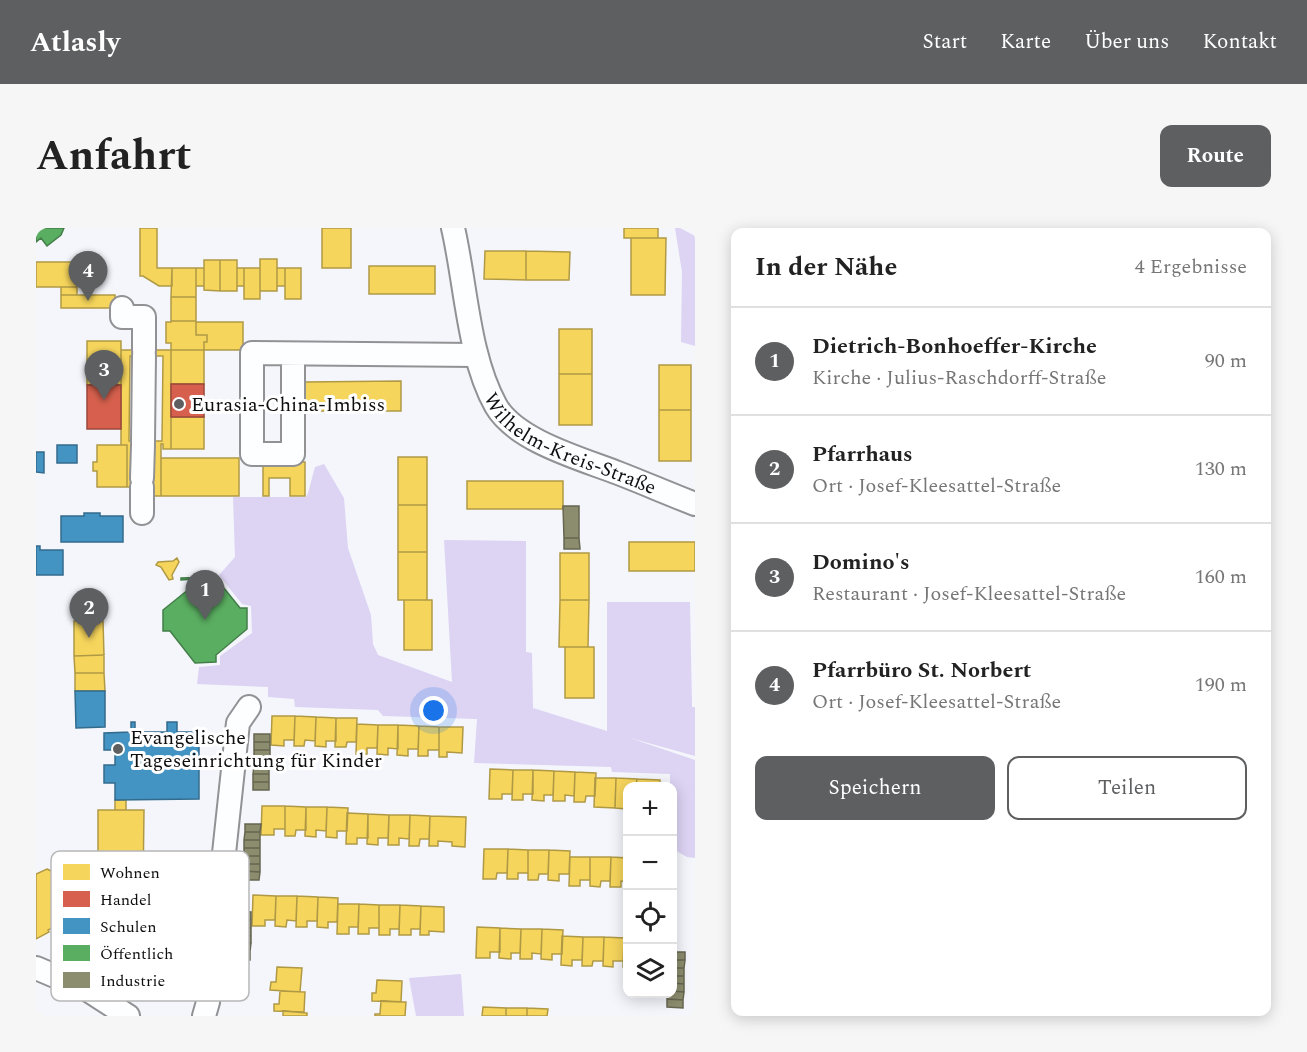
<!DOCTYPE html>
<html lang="de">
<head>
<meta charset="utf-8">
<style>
	:root { --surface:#fff; --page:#f6f6f6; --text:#222; --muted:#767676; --line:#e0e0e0; --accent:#5e5f61 }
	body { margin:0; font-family:Spectral,serif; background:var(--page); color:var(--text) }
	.controls { position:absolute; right:18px; bottom:18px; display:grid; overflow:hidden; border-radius:12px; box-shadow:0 3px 15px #0003 }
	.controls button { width:54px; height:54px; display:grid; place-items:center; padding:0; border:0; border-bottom:2px solid var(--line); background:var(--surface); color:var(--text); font:30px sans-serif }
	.you { position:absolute; left:398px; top:483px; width:21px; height:21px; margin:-15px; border:4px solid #fff; border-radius:50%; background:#1a73e8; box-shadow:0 0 0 9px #1a73e833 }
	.badge { display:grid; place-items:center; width:39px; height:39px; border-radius:50%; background:var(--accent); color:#fff; font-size:20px; font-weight:700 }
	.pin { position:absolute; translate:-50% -50px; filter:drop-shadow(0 2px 3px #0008) }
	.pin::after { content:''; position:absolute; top:32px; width:21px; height:18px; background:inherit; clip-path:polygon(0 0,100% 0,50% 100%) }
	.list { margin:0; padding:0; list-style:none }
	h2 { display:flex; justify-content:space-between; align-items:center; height:78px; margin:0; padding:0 24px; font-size:26px }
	h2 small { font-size:20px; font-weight:400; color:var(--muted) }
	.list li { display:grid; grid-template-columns:39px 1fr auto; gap:18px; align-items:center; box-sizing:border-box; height:108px; padding:0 24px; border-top:2px solid var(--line) }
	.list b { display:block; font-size:22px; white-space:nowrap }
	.list p { margin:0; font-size:20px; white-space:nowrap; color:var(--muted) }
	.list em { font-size:20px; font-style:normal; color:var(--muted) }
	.actions { display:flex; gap:12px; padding:18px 24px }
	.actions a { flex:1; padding:14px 0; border:2px solid var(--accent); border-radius:12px; text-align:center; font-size:21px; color:var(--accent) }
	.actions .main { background:var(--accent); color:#fff }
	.icon { flex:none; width:33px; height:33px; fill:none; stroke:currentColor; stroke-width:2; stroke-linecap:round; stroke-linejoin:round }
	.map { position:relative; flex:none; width:659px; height:788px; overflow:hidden; border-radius:12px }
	header { display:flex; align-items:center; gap:36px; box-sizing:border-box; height:84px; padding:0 30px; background:var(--accent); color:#fff }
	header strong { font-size:28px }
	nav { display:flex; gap:33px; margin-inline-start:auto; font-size:21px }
	.intro { display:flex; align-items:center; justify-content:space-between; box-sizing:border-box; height:144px; padding:0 36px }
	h1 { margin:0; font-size:42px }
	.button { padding:15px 27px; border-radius:12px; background:var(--accent); color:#fff; font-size:21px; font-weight:700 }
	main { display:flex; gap:36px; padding:0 36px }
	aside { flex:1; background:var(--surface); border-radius:12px; box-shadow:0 3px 15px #0003 }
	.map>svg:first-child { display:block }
	.green { fill:#ddd3f3 }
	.homes { fill:#f6d55c; stroke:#b09945; stroke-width:1.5; fill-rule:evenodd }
	.shops { fill:#d6604d; stroke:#9a473a; stroke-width:1.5 }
	.schools { fill:#4393c3; stroke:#336b8d; stroke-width:1.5 }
	.public { fill:#5aae61; stroke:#437e48; stroke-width:1.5 }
	.industry { fill:#8c8c6e; stroke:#666651; stroke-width:1.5 }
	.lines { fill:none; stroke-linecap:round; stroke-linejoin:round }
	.minor-casing { stroke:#929295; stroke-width:26 }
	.minor { stroke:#fdfeff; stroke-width:22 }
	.poi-dot { fill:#5e5f61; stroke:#fff; stroke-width:2 }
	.labels { text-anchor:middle; stroke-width:6; stroke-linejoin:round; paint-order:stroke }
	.poi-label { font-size:20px; fill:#0e0e0e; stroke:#fff; text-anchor:start }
	.street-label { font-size:20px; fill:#0e0e0e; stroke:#fff }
	.key { fill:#fff; stroke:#b7b7b7; stroke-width:1.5 }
	.key-label { font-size:16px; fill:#0e0e0e }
</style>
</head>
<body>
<header>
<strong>Atlasly</strong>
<nav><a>Start</a><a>Karte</a><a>Über uns</a><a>Kontakt</a></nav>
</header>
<div class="intro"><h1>Anfahrt</h1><a class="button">Route</a></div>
<main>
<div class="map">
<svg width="659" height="788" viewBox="0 0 659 788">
	<rect width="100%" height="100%" fill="#f4f6fc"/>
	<!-- green -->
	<path class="green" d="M639,0H644L659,8V118L645,114L646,44Z
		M288,236L308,270L312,320L335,387L337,416L342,427L416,454L408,312L490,313V424L496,425L497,480L571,503V374H654L656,479H659V528L594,510L659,532V630L651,629L637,621L636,558H634V546L576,544L575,539L438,535L441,491L347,488L342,482L259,479L258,471L232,469V459L161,456L163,439L184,437V428L216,405L215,378L206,376L183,347L199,329L197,269H270L272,265L279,239Z
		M425,746L428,788H380L373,750Z"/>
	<!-- homes -->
	<path class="homes" d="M104,0H121V40H136V58H123L107,48H104Z
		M286,0H315V40H286Z
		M588,0H622V10H588Z
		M595,10H630L629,67H595Z
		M449,23H490V52L448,51Z
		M490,23L534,24L533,52H490Z
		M224,31H241V63H224Z
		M168,32H184V63L168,62Z
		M184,32H201V63H184Z
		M0,34H41V59H0Z
		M333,38H399V66H333Z
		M136,40H160V69H135Z
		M160,40H168V58H160Z
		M201,40H208V58H201Z
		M208,40H224V71H208Z
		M241,40H249V58H241Z
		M249,40H265V71H249Z
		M25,59H41V67H25Z
		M25,67H79V80H25Z
		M135,69H160V93H135Z
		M135,93H160V107H171V114H168V122H135V115H130V94H135Z
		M160,94H207V122H168V114H171V107H160Z
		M523,101H556V146H523Z
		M51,113H85V157H51Z
		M85,122H135V221H127V216H125V268H117V259H91V217H85ZM94,128H127L126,213H93Z
		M135,122H168V156H135Z
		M623,137H655V182H623Z
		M523,146H556V197H523Z
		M365,153V183H269V154Z
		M623,182H655V233H623Z
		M135,189H168V221H135Z
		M61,217H91V259H61V243H57V234H61Z
		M362,229H391V277H362Z
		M125,230H203V268H125Z
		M227,234H269V268H254V250H233V268H227Z
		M431,253H527V281H431Z
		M362,277H391V324H362Z
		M593,314H659V343H593Z
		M362,324H391V372H362Z
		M524,325H553V372H524Z
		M141,330L143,334L136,347L137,351L133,352L125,339L120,337L122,334L137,333Z
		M368,372H396V422H368Z
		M524,372H553L552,419H523Z
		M38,393H67L68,427L38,428Z
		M529,419H558V470H529Z
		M68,427V445H39L38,428Z
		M39,445H68L69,463H39Z
		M236,488H259L258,512H248V518L235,517Z
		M259,488L280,489L279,513L269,512L268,518H258Z
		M280,489L300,490V513H290V519L279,518Z
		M300,490H321L320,514H311L310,519H299Z
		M321,496L342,497L341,520H331V526H320Z
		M342,497H362V521L352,520V527L341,526Z
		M362,497L383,498L382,521H372V528L361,527Z
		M383,498L403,499V522H392V528H382Z
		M403,499H427L426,525L411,524V529H403Z
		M454,541L477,542L476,566H466V571H453Z
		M477,542H497V566H487V572H476Z
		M497,542L518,543L517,567H508V573L496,572Z
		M518,543L539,544L538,568L529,567V573H517Z
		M539,544L560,545L559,568H550L549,574H538Z
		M559,550H580L579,580L558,579Z
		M580,550L601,551L600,558H592L590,581L579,580Z
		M601,551L624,552V558H600Z
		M79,572H90V582H79Z
		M226,578H249V601H238V607H225Z
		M249,578L270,579V602H260L259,608H249Z
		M270,579H291L290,603L280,602V609L269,608Z
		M291,579L312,580L311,603H301V610L290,609Z
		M62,582H108L107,661H103V690H107L108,745H62Z
		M311,585L332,586V610H321V616H310Z
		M332,586L353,587L352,610H342V617L331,616Z
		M353,587H374L373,611L363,610V617H352Z
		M374,587L394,588L393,611H384L383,618H373Z
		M394,588L430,589L429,619L416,618V614L402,613V618H393Z
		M448,621H472L471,645H461L460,651H447Z
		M472,621L492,622V645H482V651H471Z
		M492,622H513L512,646H503L502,652H492Z
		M513,622L534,623L533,646H523V653L512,652Z
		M534,629H554V652H544V658H533Z
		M554,629H575L574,653H565L564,659L554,658Z
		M575,629L592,630V654L585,653V659H574Z
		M11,641L36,653L38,648L52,655V687L42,692L40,687L12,702L13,704L0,711V646Z
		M217,667L240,668L239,692H229V698H216Z
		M240,668H261L260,693L251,692L250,699L239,698Z
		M261,668L282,669L281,693H271V699H260Z
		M282,669L302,670L301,694H292V700L281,699Z
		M302,676H323L322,699H313V706H301Z
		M323,676L343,677V700H333V706H322Z
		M343,677H364L363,701H354V707H343Z
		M364,677L385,678L384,701H375V707H363Z
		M385,678L408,679V704L393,703V707H384Z
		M441,699L464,700V724H454V730H440Z
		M464,700L485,701L484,725H475V731L463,730Z
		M485,701H506L505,726L496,725V731H484Z
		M506,701L527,702L526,726H516V732L505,731Z
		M526,708L547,709L546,732H536V738L525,737Z
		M547,709H568L567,733H557L556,738H546Z
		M568,709L588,710V733H577V739L567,738Z
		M588,710H592V739H587Z
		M241,739L266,740L264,764L234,762L235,754H240Z
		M341,752L366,753L365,774L336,773V765H340Z
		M244,763L269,764L268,784L238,783V776H243Z
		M345,773L370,774L369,788H339V786H344Z
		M447,779L470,780V788H446Z
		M470,780H491V788H470Z
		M491,780L512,781L511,788H491Z
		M247,783L271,785V788H247Z"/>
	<!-- shops -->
	<path class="shops" d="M135,156H168V189H135Z
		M51,157H85V201H51Z"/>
	<!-- schools -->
	<path class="schools" d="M21,217H41V235H21Z
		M0,224H8V245L0,244Z
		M48,285H64V288H87V314H25V288H48Z
		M0,318H4V322H27V347H0Z
		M39,463H69V499L40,500Z
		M95,494H99V504H131V494H141V504H163V571L79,572V555H68V537H79V522H68V505L95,504Z"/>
	<!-- public -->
	<path class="public" d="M0,0H28L25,7L11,18L5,10L0,14Z
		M179,349L204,380H211V401L180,427V434L159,435L134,403H127V382L158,357V351L145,352V350Z"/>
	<!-- industry -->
	<path class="industry" d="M527,278H543V310H528Z
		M528,310H543L544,321H528Z
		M218,506H234V514H218Z
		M218,514H234V522H218Z
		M218,522H234V530H218Z
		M218,530H234L233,538H218Z
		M218,538H233V546H217Z
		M217,546H233V554H217Z
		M217,554H233V562H217Z
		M209,596H225L224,604H209Z
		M209,604H224V612H208Z
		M208,612H224V620H208Z
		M208,620H224V628H208Z
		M208,628H224V636H208Z
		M208,636H224V644L208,643Z
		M208,643L224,644L223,652H208Z
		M200,683L215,684V692L199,691Z
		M199,691L215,692V700L199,699Z
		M199,699L215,700V708L199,707Z
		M199,707L215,708V715H199Z
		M199,715H215L214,723H199Z
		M199,723H214V732L198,731Z
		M636,724H649V732H636Z
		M636,732H649L648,740H636Z
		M636,740H648V748H636Z
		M636,748H648V756L636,755Z
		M636,755L648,756V764L636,763Z
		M636,763L648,764L647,772L631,771V766H636Z
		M631,771L647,772V780L631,779Z"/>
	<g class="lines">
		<!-- minor casing -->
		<g class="minor-casing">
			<g id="minor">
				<path id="s1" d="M417,0C430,56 432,128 460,178C480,213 546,231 582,245C608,255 633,266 659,276"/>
				<path d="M86,80V89H108V122"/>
				<path d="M257,126V226H216V125L440,127"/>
				<path d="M107,213L108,128"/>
				<path d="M106,250L107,217"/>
				<path d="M106,259V285"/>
				<path d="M0,740L52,762L92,788"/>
				<path d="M168,788L172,774L202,495L213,479"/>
			</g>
		</g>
		<!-- minor -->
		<use href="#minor" class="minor"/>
	</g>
	<!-- markers -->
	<g class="poi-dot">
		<circle cx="143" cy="176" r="6"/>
		<circle cx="82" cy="521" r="6"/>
	</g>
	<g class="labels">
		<!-- poi labels -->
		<g class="poi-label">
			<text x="155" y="183">Eurasia-China-Imbiss</text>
			<text x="94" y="516">Evangelische<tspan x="94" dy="23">Tageseinrichtung für Kinder</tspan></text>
		</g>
		<!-- street labels -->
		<g class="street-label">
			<text dy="7" stroke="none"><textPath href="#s1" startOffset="268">Wilhelm-Kreis-Straße</textPath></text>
		</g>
	</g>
	<!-- legend -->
	<rect x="15" y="623" width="198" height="150" rx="9" class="key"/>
	<rect x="27" y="636" width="27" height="16" fill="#f6d55c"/>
	<rect x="27" y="663" width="27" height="16" fill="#d6604d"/>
	<rect x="27" y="690" width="27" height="16" fill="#4393c3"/>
	<rect x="27" y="717" width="27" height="16" fill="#5aae61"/>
	<rect x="27" y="744" width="27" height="16" fill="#8c8c6e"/>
	<g class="key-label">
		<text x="64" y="650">Wohnen</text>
		<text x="64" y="677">Handel</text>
		<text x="64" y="704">Schulen</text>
		<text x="64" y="731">Öffentlich</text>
		<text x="64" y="758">Industrie</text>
	</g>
</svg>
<div class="controls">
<button>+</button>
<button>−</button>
<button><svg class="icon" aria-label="locate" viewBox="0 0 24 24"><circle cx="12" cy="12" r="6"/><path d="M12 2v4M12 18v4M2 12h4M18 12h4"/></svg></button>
<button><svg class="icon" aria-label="layers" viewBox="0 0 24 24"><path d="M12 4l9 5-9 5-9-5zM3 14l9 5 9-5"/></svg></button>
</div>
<div class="you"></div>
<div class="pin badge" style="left:169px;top:392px">1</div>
<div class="pin badge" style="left:53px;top:410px">2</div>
<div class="pin badge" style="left:68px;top:172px">3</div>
<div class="pin badge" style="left:52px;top:73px">4</div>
</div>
<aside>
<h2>In der Nähe<small>4 Ergebnisse</small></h2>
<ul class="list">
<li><span class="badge">1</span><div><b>Dietrich-Bonhoeffer-Kirche</b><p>Kirche · Julius-Raschdorff-Straße</p></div><em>90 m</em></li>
<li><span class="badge">2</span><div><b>Pfarrhaus</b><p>Ort · Josef-Kleesattel-Straße</p></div><em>130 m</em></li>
<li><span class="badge">3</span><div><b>Domino's</b><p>Restaurant · Josef-Kleesattel-Straße</p></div><em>160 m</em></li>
<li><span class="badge">4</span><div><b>Pfarrbüro St. Norbert</b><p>Ort · Josef-Kleesattel-Straße</p></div><em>190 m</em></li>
</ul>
<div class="actions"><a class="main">Speichern</a><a>Teilen</a></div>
</aside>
</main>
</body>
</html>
